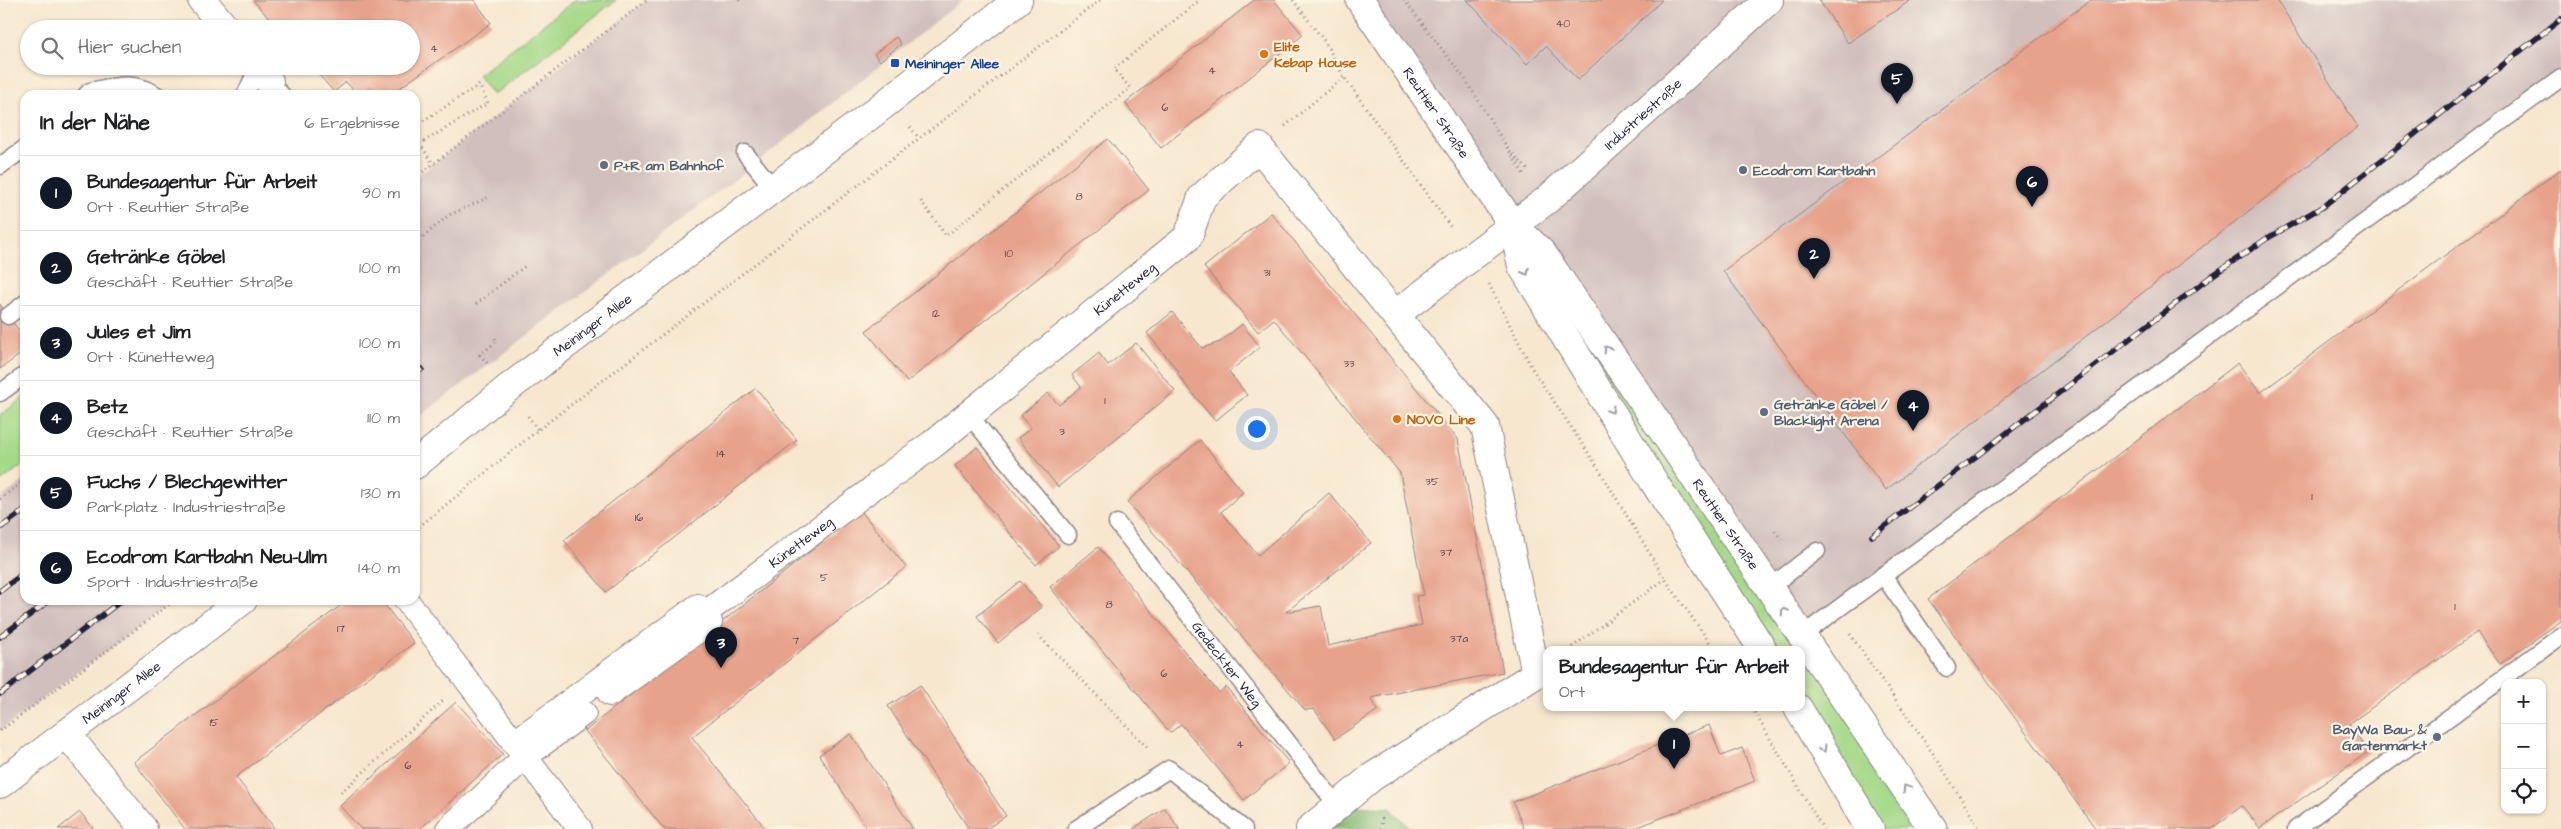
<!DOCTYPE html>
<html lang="de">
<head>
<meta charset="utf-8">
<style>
	:root { --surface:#fff; --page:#f6f6f6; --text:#202124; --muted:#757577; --line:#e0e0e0; --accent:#111827 }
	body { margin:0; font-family:"Architects Daughter",sans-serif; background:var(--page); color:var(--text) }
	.controls { position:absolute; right:15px; bottom:15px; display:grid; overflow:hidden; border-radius:10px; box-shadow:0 1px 4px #0004 }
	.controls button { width:45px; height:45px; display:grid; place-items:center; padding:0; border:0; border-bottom:1px solid var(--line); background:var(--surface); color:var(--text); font:25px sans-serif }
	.you { position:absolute; left:1256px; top:428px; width:18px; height:18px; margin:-12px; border:4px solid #fff; border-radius:50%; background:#1a73e8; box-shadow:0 0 0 8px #1a73e833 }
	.badge { display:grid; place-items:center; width:32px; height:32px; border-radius:50%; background:var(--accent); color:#fff; font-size:16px; font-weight:700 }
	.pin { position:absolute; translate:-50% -41px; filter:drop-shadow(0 1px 2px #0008) }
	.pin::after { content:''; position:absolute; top:26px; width:18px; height:15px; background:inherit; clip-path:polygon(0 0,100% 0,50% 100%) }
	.popup { position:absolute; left:1543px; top:646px; width:262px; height:65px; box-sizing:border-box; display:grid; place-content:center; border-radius:10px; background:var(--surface); filter:drop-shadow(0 1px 4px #0005); font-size:16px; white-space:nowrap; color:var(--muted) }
	.popup b { font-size:19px; color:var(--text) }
	.popup::after { content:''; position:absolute; left:50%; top:100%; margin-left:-10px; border:10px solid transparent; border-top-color:var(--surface) }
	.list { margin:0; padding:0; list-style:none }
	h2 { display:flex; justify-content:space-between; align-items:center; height:65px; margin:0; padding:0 20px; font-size:21px }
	h2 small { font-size:16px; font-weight:400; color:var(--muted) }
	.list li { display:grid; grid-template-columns:32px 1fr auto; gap:15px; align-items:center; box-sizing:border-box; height:75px; padding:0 20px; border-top:1px solid var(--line) }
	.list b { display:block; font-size:19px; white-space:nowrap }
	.list p { margin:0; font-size:16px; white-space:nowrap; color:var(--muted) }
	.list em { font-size:16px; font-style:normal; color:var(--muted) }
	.icon { flex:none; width:28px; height:28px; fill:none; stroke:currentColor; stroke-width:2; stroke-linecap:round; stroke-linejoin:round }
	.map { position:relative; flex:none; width:2561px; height:829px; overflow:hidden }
	.search { position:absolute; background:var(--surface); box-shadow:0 1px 4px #0004; left:20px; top:20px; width:400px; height:55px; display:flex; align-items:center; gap:12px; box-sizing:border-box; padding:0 18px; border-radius:28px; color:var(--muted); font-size:19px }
	.panel { position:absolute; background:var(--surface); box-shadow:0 1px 4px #0004; left:20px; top:90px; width:400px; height:515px; border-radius:15px }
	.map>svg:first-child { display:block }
	.industrial { fill:#d1bfbd }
	.green { fill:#a5d988; stroke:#647e62 }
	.forest { fill:#84b974; stroke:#536e58 }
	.building { fill:#e7a28b }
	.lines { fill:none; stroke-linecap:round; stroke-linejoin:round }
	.service-casing { stroke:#8c8485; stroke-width:19 }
	.pedestrian-casing { stroke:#8c8485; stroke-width:26 }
	.minor-casing { stroke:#8c8485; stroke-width:30 }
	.secondary-casing { stroke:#8c8485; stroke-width:30 }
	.path { stroke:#8c8485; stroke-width:3; stroke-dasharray:1 4; stroke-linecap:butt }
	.service { stroke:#fff; stroke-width:16 }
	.pedestrian { stroke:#fff; stroke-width:24 }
	.minor { stroke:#fff; stroke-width:28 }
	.secondary { stroke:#fff; stroke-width:28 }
	.rail-casing { stroke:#22223b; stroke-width:5.5 }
	.rail { stroke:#fcf5e5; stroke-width:4; stroke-dasharray:11; stroke-linecap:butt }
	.oneway { stroke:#9c9ca7 }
	.food-dot { fill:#e8710a; stroke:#fcf5e5; stroke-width:2 }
	.transit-dot { fill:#1a4fb4; stroke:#fcf5e5; stroke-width:2 }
	.service-dot { fill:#5c6f8a; stroke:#fcf5e5; stroke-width:2 }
	.labels { text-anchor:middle; stroke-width:4.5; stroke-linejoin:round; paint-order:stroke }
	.number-label { font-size:11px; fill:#53424f }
	.food-label { font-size:14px; font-weight:bold; fill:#c56008; stroke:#fcf5e5; text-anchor:start }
	.transit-label { font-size:14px; font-weight:bold; fill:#164399; stroke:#fcf5e5; text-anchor:start }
	.street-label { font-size:14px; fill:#22223b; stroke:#fcf5e5 }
	.service-label { font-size:14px; font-weight:bold; fill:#4e5e75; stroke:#fcf5e5; text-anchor:start }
</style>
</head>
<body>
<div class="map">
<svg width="2561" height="829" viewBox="0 0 2561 829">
	<rect width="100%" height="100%" fill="#fcf5e5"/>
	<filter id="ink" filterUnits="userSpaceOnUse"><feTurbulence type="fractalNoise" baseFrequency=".02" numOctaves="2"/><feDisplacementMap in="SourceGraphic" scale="10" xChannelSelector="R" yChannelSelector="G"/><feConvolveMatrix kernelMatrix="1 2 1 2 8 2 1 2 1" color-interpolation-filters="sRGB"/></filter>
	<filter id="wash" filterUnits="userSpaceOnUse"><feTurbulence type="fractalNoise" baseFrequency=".0096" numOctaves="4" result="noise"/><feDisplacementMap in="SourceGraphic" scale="20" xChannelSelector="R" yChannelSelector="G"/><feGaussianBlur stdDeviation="1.12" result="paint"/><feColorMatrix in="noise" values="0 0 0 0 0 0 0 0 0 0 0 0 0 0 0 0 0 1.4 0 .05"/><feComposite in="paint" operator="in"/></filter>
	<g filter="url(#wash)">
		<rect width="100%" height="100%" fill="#f7e7cf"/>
		<!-- industrial -->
		<path class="industrial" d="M647,0H963L754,165L415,420V178Z
			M1360,0H2561V78L1799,638Z
			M25,480V600H175L0,731V499Z"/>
		<!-- green -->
		<path class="green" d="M575,0H616L493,95L478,75Z
			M1541,260L1929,829H1873L1802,707V650H1767L1528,269Z
			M25,397V463L0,482V415Z"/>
		<!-- forest -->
		<path class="forest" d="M1337,805L1390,808L1412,829H1310Z"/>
		<g id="blocks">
			<!-- building -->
			<path class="building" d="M253,0H474L491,23L390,95H378L371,87L358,95L346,82L334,92L311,66H411V29H278Z
				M1254,0H1274L1303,35L1161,148L1125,103Z
				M1467,0H1662L1578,80L1546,46L1527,64Z
				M1819,0H1911L1848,43Z
				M2091,0H2277L2358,127L1886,490L1723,271Z
				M896,37L901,44L880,61L874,54Z
				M1108,139L1149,190L907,382L866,331Z
				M2561,169V621L2500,664L2477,632L2349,724L2368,752L2260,828L2242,806L2211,829H2096L1928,599L2238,363L2260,393Z
				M1271,213L1458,439L1503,672L1371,698L1378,710L1335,739L1314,709L1305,710L1127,502L1200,440L1243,492L1221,512L1258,555L1329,493L1371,543L1286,612L1321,606L1328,646L1422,625L1416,596L1424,595L1400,473L1274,319L1258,332L1204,267Z
				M415,301L419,307L420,317L415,321Z
				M0,304L25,339V351L0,369Z
				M1172,312L1202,348L1220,342L1242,324L1260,347L1229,372L1247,395L1215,421L1177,374L1179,372L1147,333Z
				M1136,343L1175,391L1058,487L1018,438L1031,428L1020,416L1048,393L1059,405L1081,387L1072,375L1099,353L1108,365Z
				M756,388L797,440L606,592L564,540Z
				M977,447L1059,546L1036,565L955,466Z
				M861,511L906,567L692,737L766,829H664L585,731Z
				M1098,547L1219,693L1226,687L1289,763L1244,800L1181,724L1170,733L1050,587Z
				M1020,581L1042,607L998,643L977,616Z
				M348,600H381L414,643L236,777L275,829H185L134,762Z
				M920,685L1006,816L986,829H969L888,706Z
				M456,702L503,754L420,829H361L340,806Z
				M1709,725L1721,756L1742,748L1755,781L1633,829H1524L1513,802Z
				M851,734L913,829H867L819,755Z
				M1165,808L1179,829H1133Z
				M80,812L94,829H58Z"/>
		</g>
	</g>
	<g filter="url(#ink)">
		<use href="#blocks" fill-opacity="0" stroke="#8c8485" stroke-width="1"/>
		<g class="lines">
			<!-- service casing -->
			<g class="service-casing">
				<g id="service">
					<path d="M269,81L282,95"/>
					<path d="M86,95L90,91C114,86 135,80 157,95"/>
					<path d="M245,95L253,78V66"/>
					<path d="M745,153L773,188"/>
					<path d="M0,166L25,148"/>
					<path d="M8,316L25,303"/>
					<path d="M0,393L25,375"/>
					<path d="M969,415L1068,535"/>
					<path id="s1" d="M1117,523L1337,805"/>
					<path d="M1883,575L1947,668"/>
					<path d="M1769,588L1817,551"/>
					<path d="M1801,636L2561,78"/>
					<path d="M1076,829L1169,769L1244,829"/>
					<path d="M2296,829L2561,636"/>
				</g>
			</g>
			<!-- pedestrian casing -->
			<g class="pedestrian-casing">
				<g id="pedestrian">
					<path d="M406,600L580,829"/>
					<path d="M610,694L710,622L704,614"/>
					<path id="s2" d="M514,743L698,606L704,614L881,482"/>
					<path d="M448,829L525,757L584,713"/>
				</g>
			</g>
			<!-- minor casing -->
			<g class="minor-casing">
				<g id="minor">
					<path d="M202,0L226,29"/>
					<path d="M257,66L269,81"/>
					<path id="s3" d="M1396,314L1548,199L1769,0"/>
					<path id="s4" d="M415,465L507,389L872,114L1018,0"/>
					<path id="s5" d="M881,482L933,444L1188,237L1202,197L1259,147L1485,426L1536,674L1372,777L1310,829"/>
					<path d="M67,734L143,829"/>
					<path id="s6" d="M0,784L243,600"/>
				</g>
			</g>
			<!-- secondary casing -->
			<g class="secondary-casing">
				<g id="secondary">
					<path id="s7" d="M1360,0L1513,225L1542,253L1933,829"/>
					<path d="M1513,225L1522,266L1654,482L1763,650"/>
					<path d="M1798,708L1870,829"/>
				</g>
			</g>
			<!-- path -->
			<path class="path" d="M739,0L740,1
				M1293,0L1325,42L1344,77L1452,229
				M1404,0L1465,79L1524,175
				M415,126L479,85L488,103L420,144L434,165
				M1285,126L1344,77
				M910,127L918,137
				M1513,154L1529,171
				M415,168L418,176
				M415,178L647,0
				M921,201L946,236L1130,88L1114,69L1200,0
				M423,237L449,215L489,197
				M1489,284L1533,370L1595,463L1665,579L1715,650
				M476,304L525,266
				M415,350L423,344
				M487,363L480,355L497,341L493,336
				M528,416L538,430
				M0,499L25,480
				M415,530L538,430L1100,0
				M1775,531L1783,542
				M1850,634L1938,761L1980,829
				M1038,635L1149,749
				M1568,650L1665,579
				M1752,708L1823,829
				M0,731L175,600
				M341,792L443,701
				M1381,829L1382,815"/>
			<!-- service -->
			<use href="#service" class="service"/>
			<!-- pedestrian -->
			<use href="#pedestrian" class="pedestrian"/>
			<!-- minor -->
			<use href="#minor" class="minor"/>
			<!-- secondary -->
			<use href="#secondary" class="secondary"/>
			<!-- rail casing -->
			<g class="rail-casing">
				<path id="rail" d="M415,374L422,369
					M0,528L25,510
					M1872,536L2213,275L2266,239L2322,207L2561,19
					M0,591L25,572
					M0,637L50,600
					M0,694L122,600"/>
			</g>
			<!-- rail -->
			<use href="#rail" class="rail"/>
		</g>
		<!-- one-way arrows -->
		<defs><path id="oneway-chevron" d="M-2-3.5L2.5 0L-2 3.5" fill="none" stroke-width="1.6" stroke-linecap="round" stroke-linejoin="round" transform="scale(1.25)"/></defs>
		<g class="oneway">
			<use href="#oneway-chevron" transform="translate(1526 272) rotate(60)"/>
			<use href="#oneway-chevron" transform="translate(1607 349) rotate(-124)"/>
			<use href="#oneway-chevron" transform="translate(1611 410) rotate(58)"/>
			<use href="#oneway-chevron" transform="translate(1784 611) rotate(-124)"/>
			<use href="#oneway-chevron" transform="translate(1823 749) rotate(59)"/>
			<use href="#oneway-chevron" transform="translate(1906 788) rotate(-124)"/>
		</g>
	</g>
	<!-- markers -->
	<g class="food-dot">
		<circle cx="1264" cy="54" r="5"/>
		<circle cx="1397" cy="419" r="5"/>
	</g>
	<rect class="transit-dot" x="890" y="58" width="10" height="10" rx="2.5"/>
	<g class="service-dot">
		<circle cx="604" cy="165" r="5"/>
		<circle cx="1743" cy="170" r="5"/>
		<circle cx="1764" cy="412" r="5"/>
		<circle cx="2437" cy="737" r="5"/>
	</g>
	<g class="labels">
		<!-- number labels -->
		<g class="number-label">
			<text x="1563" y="27">40</text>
			<text x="434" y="52">4</text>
			<text x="1212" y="74">4</text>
			<text x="1165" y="111">6</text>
			<text x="1079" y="200">8</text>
			<text x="1009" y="257">10</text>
			<text x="1267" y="276">31</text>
			<text x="936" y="317">12</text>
			<text x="1349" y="367">33</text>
			<text x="1105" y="404">1</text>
			<text x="1062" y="435">3</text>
			<text x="721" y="457">14</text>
			<text x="1432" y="485">35</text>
			<text x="2312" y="500">1</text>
			<text x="639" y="521">16</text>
			<text x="1446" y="556">37</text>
			<text x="824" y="581">5</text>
			<text x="1109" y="608">8</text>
			<text x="2455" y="610">1</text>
			<text x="341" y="632">17</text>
			<text x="1459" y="642">37a</text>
			<text x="796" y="644">7</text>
			<text x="1164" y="677">6</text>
			<text x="214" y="726">15</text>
			<text x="1240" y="748">4</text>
			<text x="408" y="769">6</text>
		</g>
		<!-- food labels -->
		<g class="food-label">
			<text x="1274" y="51">Elite<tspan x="1274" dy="16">Kebap House</tspan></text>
			<text x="1407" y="424">NOVO Line</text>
		</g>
		<!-- transit labels -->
		<g class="transit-label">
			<text x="905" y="68">Meininger Allee</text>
		</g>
		<!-- street labels -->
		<g class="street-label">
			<text dy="5" stroke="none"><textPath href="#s7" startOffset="136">Reuttier Straße</textPath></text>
			<text dy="5" stroke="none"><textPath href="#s3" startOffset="318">Industriestraße</textPath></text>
			<text dy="5" stroke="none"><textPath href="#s5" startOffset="311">Künetteweg</textPath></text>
			<text dy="5" stroke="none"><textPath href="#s4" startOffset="226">Meininger Allee</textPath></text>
			<text dy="5" stroke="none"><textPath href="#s7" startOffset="640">Reuttier Straße</textPath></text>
			<text dy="5" stroke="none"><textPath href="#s2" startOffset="360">Künetteweg</textPath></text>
			<text dy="5" stroke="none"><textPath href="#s1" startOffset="179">Gedeckter Weg</textPath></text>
			<text dy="5" stroke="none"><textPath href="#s6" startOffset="152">Meininger Allee</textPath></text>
		</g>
		<!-- service labels -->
		<g class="service-label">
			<text x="614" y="170">P+R am Bahnhof</text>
			<text x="1753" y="175">Ecodrom Kartbahn</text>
			<text x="1774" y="409">Getränke Göbel /<tspan x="1774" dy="16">Blacklight Arena</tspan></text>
			<text x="2427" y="734" text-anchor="end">BayWa Bau- &amp;<tspan x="2427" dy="16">Gartenmarkt</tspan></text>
		</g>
	</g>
</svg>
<div class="controls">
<button>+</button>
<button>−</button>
<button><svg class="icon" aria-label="locate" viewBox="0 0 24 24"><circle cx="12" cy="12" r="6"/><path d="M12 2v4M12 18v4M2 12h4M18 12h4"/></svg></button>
</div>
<div class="you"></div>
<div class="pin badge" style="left:1674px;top:769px">1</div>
<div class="popup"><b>Bundesagentur für Arbeit</b>Ort</div>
<div class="pin badge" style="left:1814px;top:279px">2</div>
<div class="pin badge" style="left:721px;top:668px">3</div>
<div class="pin badge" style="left:1913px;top:431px">4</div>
<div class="pin badge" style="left:1897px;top:104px">5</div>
<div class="pin badge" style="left:2032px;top:207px">6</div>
<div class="search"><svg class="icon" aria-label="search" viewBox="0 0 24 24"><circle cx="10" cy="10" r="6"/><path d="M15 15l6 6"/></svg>Hier suchen</div>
<section class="panel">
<h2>In der Nähe<small>6 Ergebnisse</small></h2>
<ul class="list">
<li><span class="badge">1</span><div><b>Bundesagentur für Arbeit</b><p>Ort · Reuttier Straße</p></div><em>90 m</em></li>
<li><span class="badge">2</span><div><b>Getränke Göbel</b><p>Geschäft · Reuttier Straße</p></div><em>100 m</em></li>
<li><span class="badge">3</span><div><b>Jules et Jim</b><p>Ort · Künetteweg</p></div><em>100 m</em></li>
<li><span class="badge">4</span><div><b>Betz</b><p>Geschäft · Reuttier Straße</p></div><em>110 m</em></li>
<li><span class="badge">5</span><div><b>Fuchs / Blechgewitter</b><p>Parkplatz · Industriestraße</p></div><em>130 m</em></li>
<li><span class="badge">6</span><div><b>Ecodrom Kartbahn Neu-Ulm</b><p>Sport · Industriestraße</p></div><em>140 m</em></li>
</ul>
</section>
</div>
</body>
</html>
